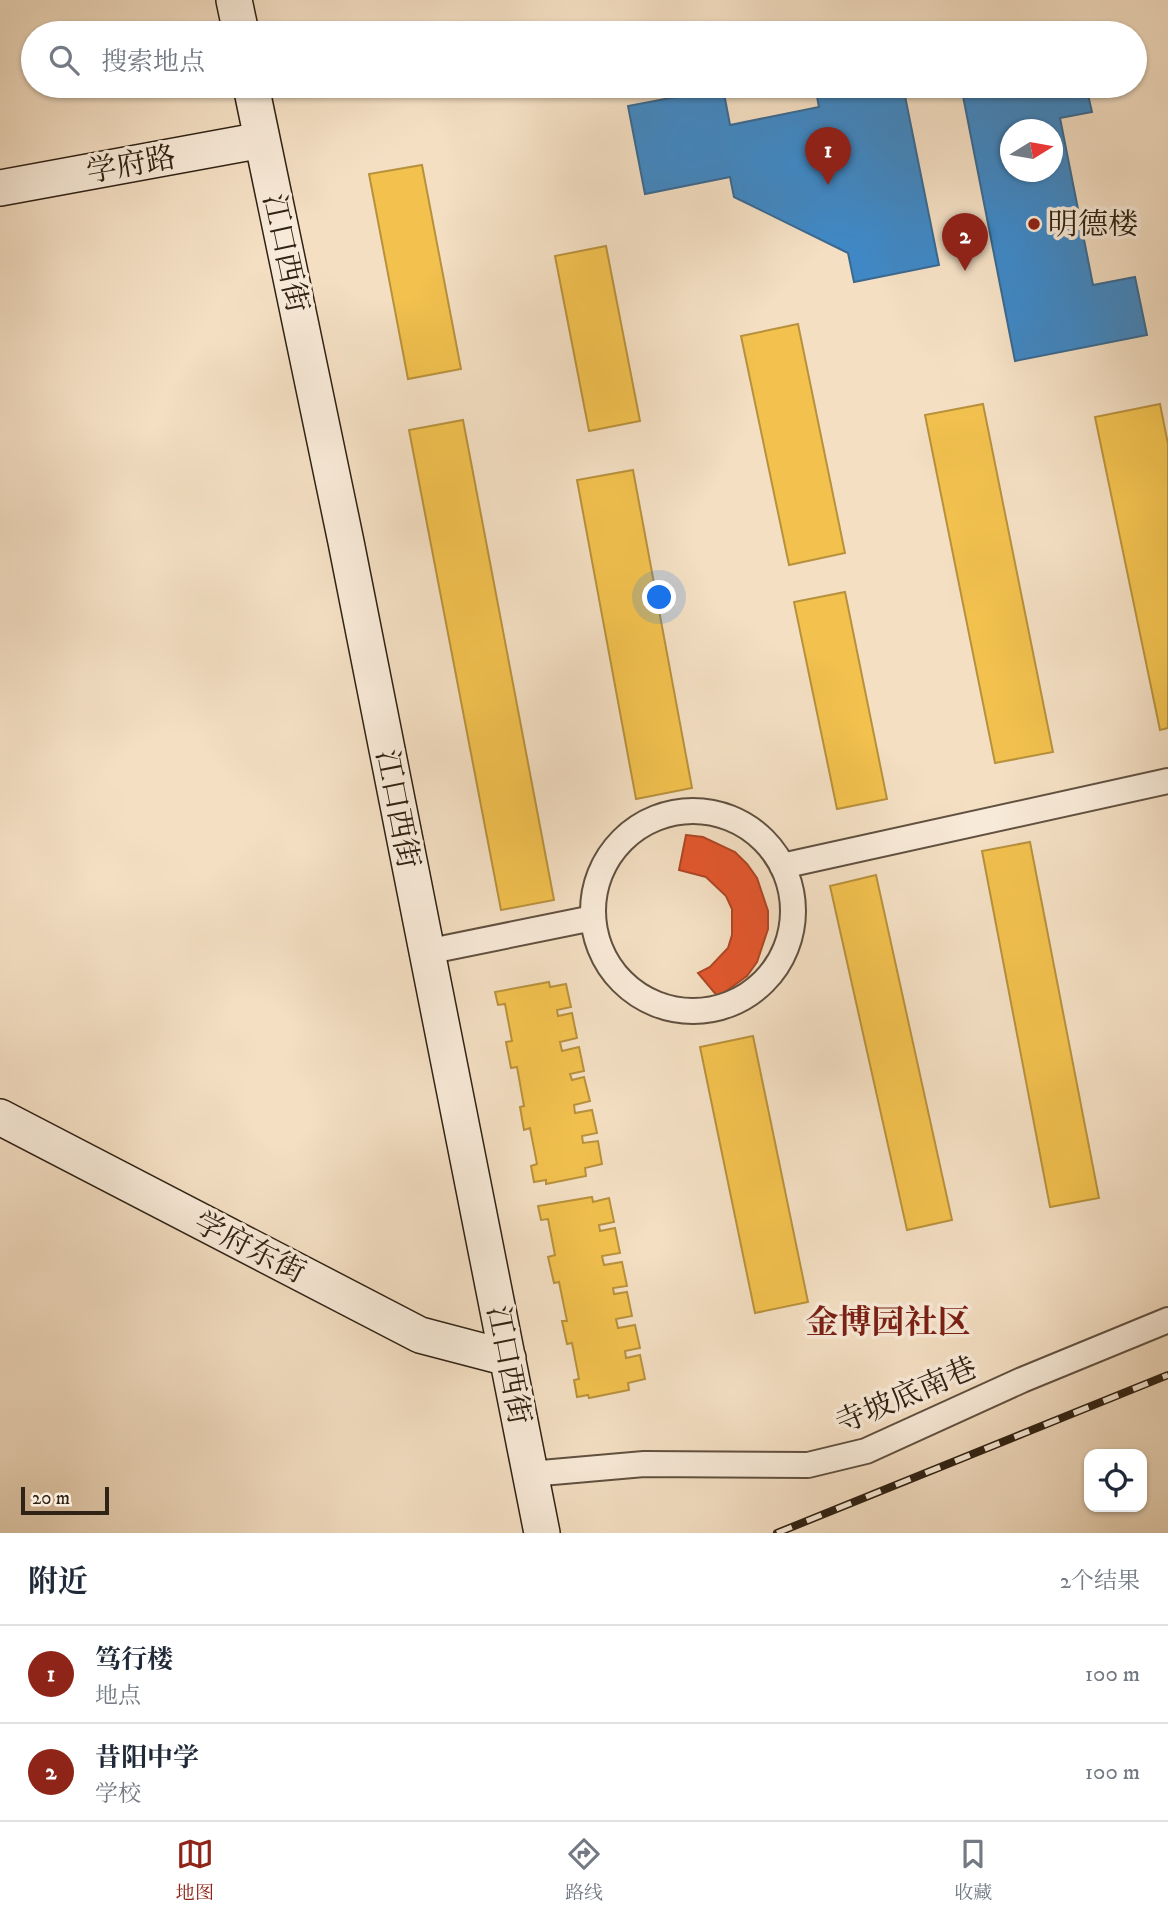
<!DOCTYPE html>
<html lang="zh">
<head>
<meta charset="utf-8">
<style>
	:root { --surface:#fff; --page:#f2f2f3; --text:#1f2937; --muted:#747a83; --line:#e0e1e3; --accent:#8f2418 }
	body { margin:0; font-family:"IM FELL DW Pica","Noto Serif SC",serif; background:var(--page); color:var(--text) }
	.controls { position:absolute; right:21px; bottom:21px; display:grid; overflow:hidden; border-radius:14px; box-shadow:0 2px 5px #0004 }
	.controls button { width:63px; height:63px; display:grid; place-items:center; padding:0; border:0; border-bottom:2px solid var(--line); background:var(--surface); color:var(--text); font:35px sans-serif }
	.compass { position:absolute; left:1000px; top:119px; width:63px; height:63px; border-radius:50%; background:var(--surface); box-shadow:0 2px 5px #0004; rotate:79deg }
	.scale { position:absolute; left:21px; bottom:18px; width:88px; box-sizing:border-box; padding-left:7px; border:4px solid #302214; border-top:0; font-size:19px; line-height:24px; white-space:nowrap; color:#302214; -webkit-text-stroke:5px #f8ead8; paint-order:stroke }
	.you { position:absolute; left:660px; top:598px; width:24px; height:24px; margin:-18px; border:5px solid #fff; border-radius:50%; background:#1a73e8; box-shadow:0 0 0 10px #1a73e833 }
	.badge { display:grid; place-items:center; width:46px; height:46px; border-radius:50%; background:var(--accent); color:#fff; font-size:23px; font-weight:700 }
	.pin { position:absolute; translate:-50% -58px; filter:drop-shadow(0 2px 4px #0008) }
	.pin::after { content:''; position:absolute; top:37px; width:24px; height:21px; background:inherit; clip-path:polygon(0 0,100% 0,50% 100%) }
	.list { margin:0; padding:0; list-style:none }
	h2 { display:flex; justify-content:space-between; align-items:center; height:91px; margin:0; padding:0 28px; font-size:30px }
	h2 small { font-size:23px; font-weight:400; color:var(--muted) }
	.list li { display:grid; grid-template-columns:46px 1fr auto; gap:21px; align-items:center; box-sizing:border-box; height:98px; padding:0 28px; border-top:2px solid var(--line) }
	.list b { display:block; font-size:26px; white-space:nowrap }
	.list p { margin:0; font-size:23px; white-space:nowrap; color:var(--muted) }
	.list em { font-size:23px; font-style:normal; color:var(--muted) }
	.icon { flex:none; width:38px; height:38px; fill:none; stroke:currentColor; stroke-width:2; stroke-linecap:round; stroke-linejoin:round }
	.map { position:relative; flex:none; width:1168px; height:1533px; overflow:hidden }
	.search { position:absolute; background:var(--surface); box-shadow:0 2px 5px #0004; left:21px; right:21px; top:21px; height:77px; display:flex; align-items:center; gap:18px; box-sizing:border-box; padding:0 24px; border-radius:38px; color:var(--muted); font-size:26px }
	.sheet { height:287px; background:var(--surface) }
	nav { display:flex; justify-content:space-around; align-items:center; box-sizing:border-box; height:98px; border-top:2px solid var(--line); background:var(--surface); font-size:19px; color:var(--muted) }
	nav a { display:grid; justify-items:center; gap:4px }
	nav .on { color:var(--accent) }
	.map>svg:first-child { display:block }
	.homes { fill:#f2c14e; stroke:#b8913d; stroke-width:2 }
	.shops { fill:#e4572e; stroke:#ae4726; stroke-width:2 }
	.schools { fill:#3f88c5; stroke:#3a6990; stroke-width:2; fill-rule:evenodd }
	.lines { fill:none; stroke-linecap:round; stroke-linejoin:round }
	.street-casing { stroke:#615140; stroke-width:28 }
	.secondary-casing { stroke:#302214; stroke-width:38 }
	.street { stroke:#f8ead8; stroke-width:24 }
	.secondary { stroke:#f8ead8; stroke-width:35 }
	.rail-casing { stroke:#302214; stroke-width:8 }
	.rail { stroke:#f8ead8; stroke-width:5; stroke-dasharray:16; stroke-linecap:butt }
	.poi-dot { fill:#8f2418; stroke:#f8ead8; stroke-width:2.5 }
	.labels { text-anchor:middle; stroke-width:7; stroke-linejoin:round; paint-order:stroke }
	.street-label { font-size:30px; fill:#302214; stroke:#f8ead8 }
	.poi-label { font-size:30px; fill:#302214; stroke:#f8ead8; text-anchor:start }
	.quarter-label { font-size:33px; font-weight:bold; fill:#7a1f14; stroke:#f8ead8 }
</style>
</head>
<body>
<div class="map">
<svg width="1168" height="1533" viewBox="0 0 1168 1533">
	<rect width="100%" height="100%" fill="#f4dfc3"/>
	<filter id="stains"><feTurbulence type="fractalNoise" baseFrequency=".00286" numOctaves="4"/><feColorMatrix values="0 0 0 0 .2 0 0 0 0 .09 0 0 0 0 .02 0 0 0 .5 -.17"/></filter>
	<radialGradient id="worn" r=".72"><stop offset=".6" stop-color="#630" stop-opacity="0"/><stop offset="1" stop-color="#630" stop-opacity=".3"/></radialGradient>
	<!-- homes -->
	<path class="homes" d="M422,165L461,369L408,379L369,174Z
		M606,246L640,421L589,431L555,256Z
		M798,324L845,553L789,565L741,336Z
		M983,404L1053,752L995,763L925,415Z
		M1160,404L1168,444V728L1160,730L1095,417Z
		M463,420L554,900L501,910L409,430Z
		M633,470L692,788L636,799L577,480Z
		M845,592L887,799L837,809L794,602Z
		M1030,842L1099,1198L1050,1207L982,851Z
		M876,875L952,1220L907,1230L830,886Z
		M549,982L550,987L566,984L571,1007L557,1010L558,1016L572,1013L577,1038L560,1042L562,1051L579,1047L584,1071L570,1074L572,1080L584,1077L590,1101L574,1105L575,1113L592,1110L597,1133L582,1136L583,1143L598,1141L602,1164L585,1168L586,1176L546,1184V1180L534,1182L531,1166L537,1164L530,1128L524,1130L520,1107L524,1106L517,1067L511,1068L506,1042L512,1041L505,1004L498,1005L495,992Z
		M753,1036L808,1302L755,1313L700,1047Z
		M592,1197L593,1202L609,1198L614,1222L599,1225L600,1231L615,1228L620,1253L602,1256L604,1265L622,1262L627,1286L613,1288L614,1294L627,1292L632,1316L616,1319L618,1328L635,1325L640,1348L625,1351L626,1358L640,1355L645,1379L628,1383L629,1390L589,1398L588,1395L577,1397L574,1380L579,1379L572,1343L567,1344L562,1321H567L559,1282L554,1283L548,1257L555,1255L548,1219L541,1220L538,1206Z"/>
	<!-- shops -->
	<path class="shops" d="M686,835L703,837L735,852L747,864L757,878L768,911V929L757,962L747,976L718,997L698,973L710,967L728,948L732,935V909L726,896L706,877L679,870Z"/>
	<!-- schools -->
	<path class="schools" d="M1074,22L1076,33H1014Z
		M815,86H903L939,265L854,282L848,253L734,197L730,177L645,194L628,106L723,88L730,125L819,107Z
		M961,86H1086L1092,112L1060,118L1093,285L1135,277L1147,335L1015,361ZM1010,130H1052V172H1010Z"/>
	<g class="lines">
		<!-- street casing -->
		<g class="street-casing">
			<path id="street" d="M593 911a100 100 0 1 1 200 0a100 100 0 1 1-200 0Z
				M782,866L1168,781
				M426,952L593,918
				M530,1474L644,1464L808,1465L866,1451L1022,1380L1168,1320"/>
		</g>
		<!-- secondary casing -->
		<g class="secondary-casing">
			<path id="secondary" d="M234,0L241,33
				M251,86L346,542L542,1533
				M0,188L262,140
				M0,1117L420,1335L508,1358"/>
		</g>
		<!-- street -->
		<use href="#street" class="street"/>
		<!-- secondary -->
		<use href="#secondary" class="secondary"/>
		<!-- rail casing -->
		<g class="rail-casing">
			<path id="rail" d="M777,1533L1168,1375"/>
		</g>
		<!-- rail -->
		<use href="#rail" class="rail"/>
	</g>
	<!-- markers -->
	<circle class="poi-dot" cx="1034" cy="224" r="7"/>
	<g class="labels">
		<!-- street labels -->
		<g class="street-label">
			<text transform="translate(131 164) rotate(-10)" y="10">学府路</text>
			<text transform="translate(286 253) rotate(78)" y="10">江口西街</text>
			<text transform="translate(398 809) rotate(79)" y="10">江口西街</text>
			<text transform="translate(250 1247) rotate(27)" y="10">学府东街</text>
			<text transform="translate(509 1365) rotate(79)" y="10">江口西街</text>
			<text transform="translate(906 1395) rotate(-23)" y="10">寺坡底南巷</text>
		</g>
		<!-- poi labels -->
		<g class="poi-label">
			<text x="1048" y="234">明德楼</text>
		</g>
		<!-- quarter labels -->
		<g class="quarter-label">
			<text x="888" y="1333">金博园社区</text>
		</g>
	</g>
	<rect width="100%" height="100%" filter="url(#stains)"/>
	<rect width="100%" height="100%" fill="url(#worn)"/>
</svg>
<div class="controls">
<button><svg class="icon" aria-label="locate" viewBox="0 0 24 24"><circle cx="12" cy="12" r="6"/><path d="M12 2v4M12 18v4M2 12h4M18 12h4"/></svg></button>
</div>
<svg class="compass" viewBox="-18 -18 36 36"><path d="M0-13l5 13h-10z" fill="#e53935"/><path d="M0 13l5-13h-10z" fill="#747a83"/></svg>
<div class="scale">20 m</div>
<div class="you"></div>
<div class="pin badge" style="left:828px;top:185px">1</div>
<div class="pin badge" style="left:965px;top:271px">2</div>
<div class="search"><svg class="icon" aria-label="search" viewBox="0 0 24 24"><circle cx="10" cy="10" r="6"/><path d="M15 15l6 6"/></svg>搜索地点</div>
</div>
<section class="sheet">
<h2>附近<small>2个结果</small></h2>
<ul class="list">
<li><span class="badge">1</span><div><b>笃行楼</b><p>地点</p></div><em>100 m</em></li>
<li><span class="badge">2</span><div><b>昔阳中学</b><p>学校</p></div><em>100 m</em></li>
</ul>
</section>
<nav>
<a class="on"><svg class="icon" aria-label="map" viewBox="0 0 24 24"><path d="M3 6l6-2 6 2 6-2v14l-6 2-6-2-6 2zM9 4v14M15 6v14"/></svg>地图</a>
<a><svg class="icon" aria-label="directions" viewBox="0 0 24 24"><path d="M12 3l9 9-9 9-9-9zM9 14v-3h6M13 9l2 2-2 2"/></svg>路线</a>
<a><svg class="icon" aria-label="saved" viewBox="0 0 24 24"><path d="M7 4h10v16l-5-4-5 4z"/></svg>收藏</a>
</nav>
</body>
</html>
